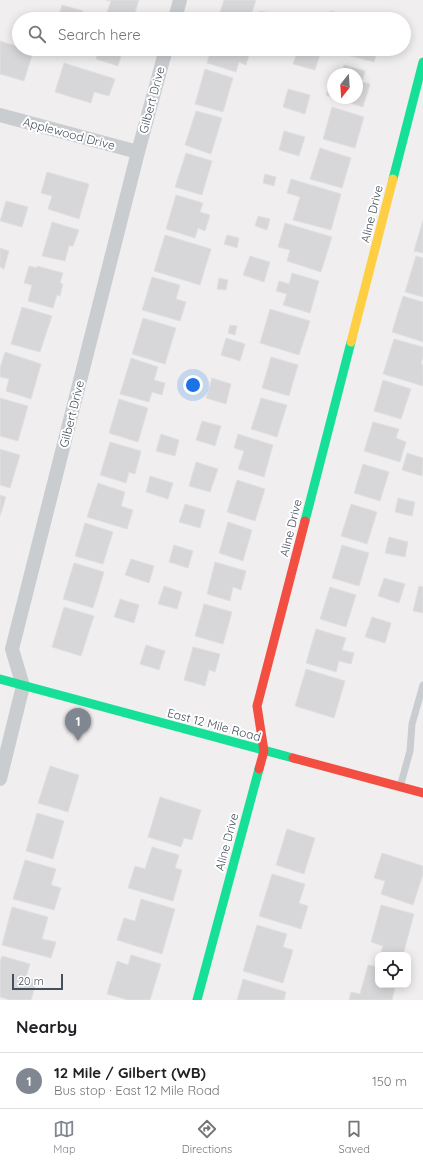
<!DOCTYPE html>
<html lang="en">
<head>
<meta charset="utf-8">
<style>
	:root { --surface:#fff; --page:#f6f6f6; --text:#202124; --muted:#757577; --line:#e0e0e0; --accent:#808790 }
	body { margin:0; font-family:Quicksand,sans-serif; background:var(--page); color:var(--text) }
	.controls { position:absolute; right:12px; bottom:12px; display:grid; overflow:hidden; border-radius:8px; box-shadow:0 2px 10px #0003 }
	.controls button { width:36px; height:36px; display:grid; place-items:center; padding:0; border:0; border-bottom:1px solid var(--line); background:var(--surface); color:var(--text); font:20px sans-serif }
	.compass { position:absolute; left:327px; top:68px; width:36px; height:36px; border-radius:50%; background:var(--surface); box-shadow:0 2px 10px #0003; rotate:197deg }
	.scale { position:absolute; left:12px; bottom:10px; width:51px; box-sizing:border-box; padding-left:4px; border:2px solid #44505d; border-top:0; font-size:11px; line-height:14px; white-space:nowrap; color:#44505d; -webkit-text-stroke:3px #fff; paint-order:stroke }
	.you { position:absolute; left:193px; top:385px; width:14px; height:14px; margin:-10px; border:3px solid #fff; border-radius:50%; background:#1a73e8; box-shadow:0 0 0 6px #1a73e833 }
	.badge { display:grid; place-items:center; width:26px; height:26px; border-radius:50%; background:var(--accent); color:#fff; font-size:13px; font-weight:700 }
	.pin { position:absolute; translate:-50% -33px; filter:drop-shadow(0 1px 2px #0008) }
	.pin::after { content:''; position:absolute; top:21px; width:14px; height:12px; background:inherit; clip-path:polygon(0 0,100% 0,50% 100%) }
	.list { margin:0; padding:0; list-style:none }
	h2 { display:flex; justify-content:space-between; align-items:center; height:52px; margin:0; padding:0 16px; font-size:17px }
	h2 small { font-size:13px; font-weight:400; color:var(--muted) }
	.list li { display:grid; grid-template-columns:26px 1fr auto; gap:12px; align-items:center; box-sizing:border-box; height:56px; padding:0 16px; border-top:1px solid var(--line) }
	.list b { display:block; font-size:15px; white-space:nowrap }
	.list p { margin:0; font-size:13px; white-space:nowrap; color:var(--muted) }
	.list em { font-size:13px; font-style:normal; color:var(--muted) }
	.icon { flex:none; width:22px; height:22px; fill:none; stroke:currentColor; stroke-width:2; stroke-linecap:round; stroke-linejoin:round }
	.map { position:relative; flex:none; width:423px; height:1000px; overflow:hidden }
	.search { position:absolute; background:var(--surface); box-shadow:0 2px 10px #0003; left:12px; right:12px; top:12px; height:44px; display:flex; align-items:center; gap:10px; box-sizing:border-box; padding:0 14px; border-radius:22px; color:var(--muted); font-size:15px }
	.sheet { height:108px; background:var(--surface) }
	nav { display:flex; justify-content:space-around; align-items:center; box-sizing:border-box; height:56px; border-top:1px solid var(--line); background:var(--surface); font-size:11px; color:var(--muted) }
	nav a { display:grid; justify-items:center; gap:2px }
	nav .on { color:var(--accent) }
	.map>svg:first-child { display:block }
	.building { fill:#d7d6d9; stroke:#e1e0e1 }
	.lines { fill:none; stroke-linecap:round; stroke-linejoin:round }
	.lane { stroke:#cacdd0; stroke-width:7 }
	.street { stroke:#cacdd0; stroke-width:14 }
	.fast { stroke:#16e098; stroke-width:9 }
	.slow { stroke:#ffcf43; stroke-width:9 }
	.jam { stroke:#f24e42; stroke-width:9 }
	.labels { text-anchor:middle; stroke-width:4; stroke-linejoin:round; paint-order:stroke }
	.street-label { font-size:12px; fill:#44505d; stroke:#fff }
</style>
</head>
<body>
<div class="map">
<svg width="423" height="1000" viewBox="0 0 423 1000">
	<rect width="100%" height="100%" fill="#f0eeee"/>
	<!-- building -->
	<path class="building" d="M106,0H139L133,19L107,12L111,1Z
		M224,0H256L250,19H218Z
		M62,5L83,11L81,19H58Z
		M260,11L270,13L269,19H258Z
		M331,11L360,19H329Z
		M0,41L19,47V49H25L33,52L24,81L0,74Z
		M99,49H123L118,66L96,59Z
		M211,49H241L250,52L246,65L239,62L236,72L207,63Z
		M298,49H304L320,54L315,70L293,64Z
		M349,49H378L374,62L347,55Z
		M64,63L115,79L109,96L94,92L91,103L55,92Z
		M344,65L365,71L362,82L370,84L363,107L334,98H357V74H341Z
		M205,69L233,78L223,112L195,104Z
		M333,74V98L326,95L333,74H334Z
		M288,89L310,95L305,114L283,107Z
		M332,107L364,117L355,148L323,139Z
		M196,111L222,118L211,154L185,145Z
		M284,131L305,137L299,156L279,150Z
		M320,148L351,158L342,188L310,179Z
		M186,153L212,161L202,195L175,187Z
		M47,172L89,184L79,219L48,209L52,196L41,193Z
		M265,174L276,177L274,186L263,183Z
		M291,179L341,194L331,230L293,220L300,197L287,193Z
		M176,195L203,203L200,212L210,215L205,231L198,228L195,238L166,229Z
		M6,201L28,207L22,227L0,221Z
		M258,216L270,219L267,230L255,226Z
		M423,220V253L414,251Z
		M52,222L79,230L73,246H69L65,261L42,256Z
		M285,223L332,237L321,272L287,261L290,250L278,247Z
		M165,235L211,249L200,285L154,271Z
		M227,235L239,238L237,248L224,244Z
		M0,248L9,251L4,269L0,267Z
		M250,256L270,262L264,282L243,275Z
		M416,256L423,258V297L405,292Z
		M29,266L37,268V266L63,273L60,283L63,284L60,296L57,295L53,308L28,301L32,285L24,283Z
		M292,273L319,281L310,313L283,305L287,294L276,291L279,281L289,284Z
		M152,277L180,285L176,299L186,302L180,321L142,310Z
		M219,278L228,280L226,290L217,289Z
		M403,296L423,302V342L392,332Z
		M22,307L52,316L40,352L11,344Z
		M270,309L310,321L299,355L260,343Z
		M143,318L176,328L165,364L132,354Z
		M230,325L237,326L235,335L228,333Z
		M226,338L245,344L240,361L221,355Z
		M394,339L423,347V356L421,364L423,365V386L383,374Z
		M5,352L41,364L31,399L6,391L9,379L0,377V368Z
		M271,357L298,365L289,396L262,388Z
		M131,358L158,367L154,380L165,383L162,395L152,392L149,402L120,394Z
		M212,378L231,384L226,404L206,398Z
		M383,380L411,389L401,419L374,411Z
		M0,398L28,406L18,441L0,436Z
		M261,398L287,405L277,437L251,429Z
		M119,399L148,408L138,442L109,433Z
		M202,421L221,426L215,446L196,440Z
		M373,422L399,429L396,438L406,442L400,462L364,451Z
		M161,434L179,440L175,456L156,451Z
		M238,434L273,445L264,477L238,469L244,451L234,448Z
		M110,442L141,451L135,474L129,472L126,483L100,475Z
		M0,449L20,455L10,488L0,485Z
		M407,453L423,458L422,476L402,470Z
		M196,462L218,469L210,492L189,486Z
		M363,464L389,472L380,501L354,493Z
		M150,476L173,483L168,499L146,492Z
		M237,480L265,489L255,521L227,512Z
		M98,483L125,492L121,506L133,510L127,529L87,517Z
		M0,495L6,497L0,516Z
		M398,498L415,502L412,516L395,512Z
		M185,504L205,510L200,528L179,522Z
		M351,504L377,512L367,544L341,536Z
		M228,522L252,530L243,561L219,553Z
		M85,523L113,532L103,564L75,556Z
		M389,537L408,542L405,557L385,553Z
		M174,545L193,551L188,568L169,562Z
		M342,545L369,553L359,586L332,578Z
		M131,559L154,566L149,583L125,575Z
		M215,562L246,571L241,590L233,587L230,601L207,594Z
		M74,563L104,572L93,608L63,599Z
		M384,578L405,584L399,603L378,596Z
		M164,586L182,592L177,609L158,604Z
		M419,586L423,587V613L413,611Z
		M330,587L356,595L346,627L320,619Z
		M120,599L139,605L134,623L114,617Z
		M204,604L232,612L223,644L195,636Z
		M64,607L94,616L81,656L52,647Z
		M372,617L391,623L385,643L365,637Z
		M316,629L346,638L342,650L354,653L351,664L339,661L336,672L306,663Z
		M146,645L165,651L159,670L140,664Z
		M193,647L220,654L215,672L209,670L205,686L184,680Z
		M306,669L345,681L334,718L295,706Z
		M50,766L79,775L68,812L38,803Z
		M160,797L201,810L192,840L184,838L181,847L148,837Z
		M37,813L64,821L53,859L26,851Z
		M287,829L315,838L304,874L276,865Z
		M152,847L179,855L175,868L182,870L173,901L128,888L135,866L145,869Z
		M382,853L423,866V874L413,905L381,894L385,881L374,878Z
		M25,860L56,869L51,885L61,888L54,910L13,899Z
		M272,874L305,884L299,903L308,906L301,929L259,916Z
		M141,899L175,909L162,954L117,940L124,918L135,921Z
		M381,905L414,914L403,955H380L383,946L371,942Z
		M12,907L48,917L42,939L56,942L51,958L2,945Z
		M257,925L287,934L283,947L293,950L283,983L243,971Z
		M131,955L161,964L150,1000H128L107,994L117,961L128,965Z
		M2,956L30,964L26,977L37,981L31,1000H10L0,997V961Z
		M368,965L378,967V985H390L395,987L392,1000H349L351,992L360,994Z
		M243,979L286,992L284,1000H237Z"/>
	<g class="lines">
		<!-- lane -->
		<path class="lane" d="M400,787L410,751L412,724L423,685"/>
		<!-- street -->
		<path class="street" d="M175,19L180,0
			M0,115L138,152
			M0,779L23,686L12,649L138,152L166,49"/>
		<!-- fast -->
		<path class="fast" d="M393,179L423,62
			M305,521L351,342
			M0,679L293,758
			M197,1000L259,769"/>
		<!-- slow -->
		<path class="slow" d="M351,342L393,179"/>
		<!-- jam -->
		<path class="jam" d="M293,758L423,793
			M259,769L264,751L257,706L305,521"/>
	</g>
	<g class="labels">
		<!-- street labels -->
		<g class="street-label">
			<text transform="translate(152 100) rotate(-75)" y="4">Gilbert Drive</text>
			<text transform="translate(69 134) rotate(15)" y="4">Applewood Drive</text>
			<text transform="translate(372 214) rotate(-76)" y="4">Aline Drive</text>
			<text transform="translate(72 414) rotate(-76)" y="4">Gilbert Drive</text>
			<text transform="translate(291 528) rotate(-76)" y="4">Aline Drive</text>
			<text transform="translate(214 725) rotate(15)" y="4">East 12 Mile Road</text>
			<text transform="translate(227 842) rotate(-75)" y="4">Aline Drive</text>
		</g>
	</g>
</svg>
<div class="controls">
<button><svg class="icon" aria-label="locate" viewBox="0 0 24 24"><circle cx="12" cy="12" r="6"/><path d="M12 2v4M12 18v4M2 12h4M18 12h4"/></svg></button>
</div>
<svg class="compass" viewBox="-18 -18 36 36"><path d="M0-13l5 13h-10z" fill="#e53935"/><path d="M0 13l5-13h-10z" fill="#757577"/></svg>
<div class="scale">20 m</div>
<div class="you"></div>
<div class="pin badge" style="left:78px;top:741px">1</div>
<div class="search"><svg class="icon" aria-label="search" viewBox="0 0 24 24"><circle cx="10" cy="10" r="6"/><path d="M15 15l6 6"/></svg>Search here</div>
</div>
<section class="sheet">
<h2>Nearby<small></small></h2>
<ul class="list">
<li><span class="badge">1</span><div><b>12 Mile / Gilbert (WB)</b><p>Bus stop · East 12 Mile Road</p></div><em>150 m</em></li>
</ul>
</section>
<nav>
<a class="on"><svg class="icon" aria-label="map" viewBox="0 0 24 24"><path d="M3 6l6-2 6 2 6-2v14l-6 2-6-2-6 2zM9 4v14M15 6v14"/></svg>Map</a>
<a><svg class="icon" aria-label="directions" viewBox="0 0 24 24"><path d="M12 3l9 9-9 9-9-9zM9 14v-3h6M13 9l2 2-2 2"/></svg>Directions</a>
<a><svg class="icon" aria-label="saved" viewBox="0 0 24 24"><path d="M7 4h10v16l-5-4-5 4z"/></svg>Saved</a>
</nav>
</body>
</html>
